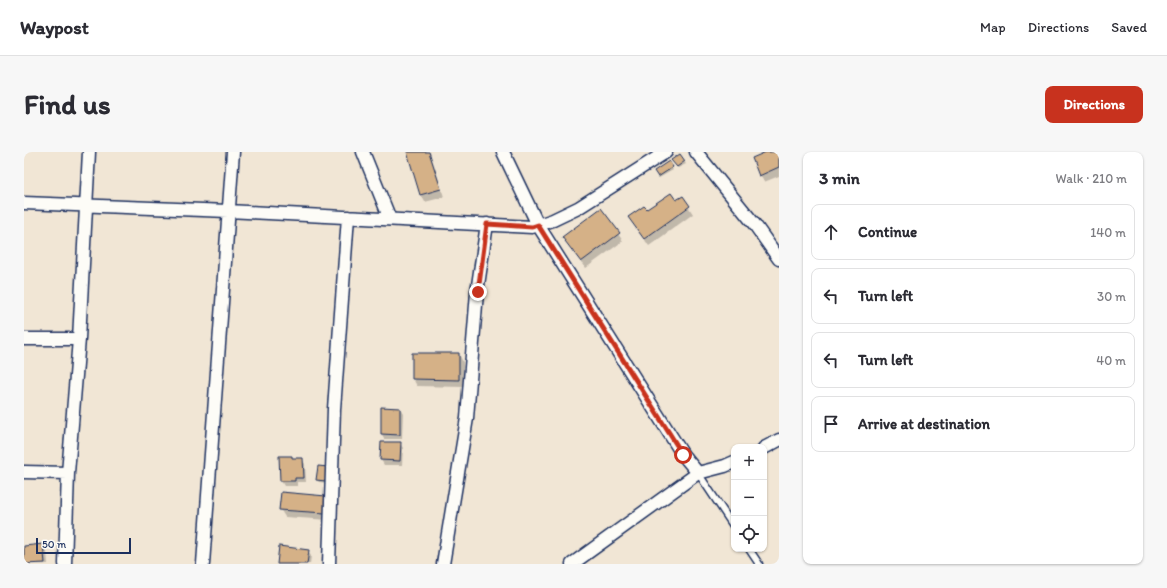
<!DOCTYPE html>
<html lang="en">
<head>
<meta charset="utf-8">
<style>
	:root { --surface:#fff; --page:#f7f7f7; --text:#2b2b33; --muted:#7c7c81; --line:#e1e1e2; --accent:#c8321e }
	body { margin:0; font-family:Itim,sans-serif; background:var(--page); color:var(--text) }
	.controls { position:absolute; right:12px; bottom:12px; display:grid; overflow:hidden; border-radius:8px; box-shadow:0 1px 3px #0004 }
	.controls button { width:36px; height:36px; display:grid; place-items:center; padding:0; border:0; border-bottom:1px solid var(--line); background:var(--surface); color:var(--text); font:20px sans-serif }
	.scale { position:absolute; left:12px; bottom:10px; width:95px; box-sizing:border-box; padding-left:4px; border:2px solid #1b2f5e; border-top:0; font-size:11px; line-height:14px; white-space:nowrap; color:#1b2f5e; -webkit-text-stroke:3px #fdfcf7; paint-order:stroke }
	.stop { position:absolute; width:12px; height:12px; margin:-9px; border:3px solid #c8321e; border-radius:50%; background:#fff }
	.stop.end { background:#c8321e; border-color:#fff; box-shadow:0 1px 4px #0008 }
	.list { margin:0; padding:0; list-style:none }
	h2 { display:flex; justify-content:space-between; align-items:center; height:52px; margin:0; padding:0 16px; font-size:17px }
	h2 small { font-size:13px; font-weight:400; color:var(--muted) }
	.list li { display:grid; grid-template-columns:26px 1fr auto; gap:12px; align-items:center; box-sizing:border-box; height:56px; margin:0 8px 8px; padding:0 8px; border:1px solid var(--line); border-radius:8px }
	.list b { display:block; font-size:15px; white-space:nowrap }
	.list em { font-size:13px; font-style:normal; color:var(--muted) }
	.icon { flex:none; width:22px; height:22px; fill:none; stroke:currentColor; stroke-width:2; stroke-linecap:round; stroke-linejoin:round }
	.map { position:relative; flex:none; width:755px; height:412px; overflow:hidden; border-radius:8px }
	header { display:flex; align-items:center; gap:24px; box-sizing:border-box; height:56px; padding:0 20px; background:var(--surface); border-bottom:1px solid var(--line) }
	header strong { font-size:19px }
	nav { display:flex; gap:22px; margin-inline-start:auto; font-size:14px }
	.intro { display:flex; align-items:center; justify-content:space-between; box-sizing:border-box; height:96px; padding:0 24px }
	h1 { margin:0; font-size:28px }
	.button { padding:10px 18px; border-radius:8px; background:var(--accent); color:#fff; font-size:14px; font-weight:700 }
	main { display:flex; gap:24px; padding:0 24px }
	aside { flex:1; background:var(--surface); border-radius:8px; box-shadow:0 1px 3px #0004 }
	.map>svg:first-child { display:block }
	.shadow { fill:#0003 }
	.building { fill:#d5b187; stroke:#1b2f5e }
	.lines { fill:none; stroke-linecap:round; stroke-linejoin:round }
	.lane-casing { stroke:#1b2f5e; stroke-width:9 }
	.street-casing { stroke:#1b2f5e; stroke-width:15 }
	.lane { stroke:#fdfcf7; stroke-width:6 }
	.street { stroke:#fdfcf7; stroke-width:12 }
	.route { stroke:#c8321e; stroke-width:5 }
</style>
</head>
<body>
<header>
<strong>Waypost</strong>
<nav><a>Map</a><a>Directions</a><a>Saved</a></nav>
</header>
<div class="intro"><h1>Find us</h1><a class="button">Directions</a></div>
<main>
<div class="map">
<svg width="755" height="412" viewBox="0 0 755 412">
	<rect width="100%" height="100%" fill="#f1e6d5"/>
	<filter id="ink" filterUnits="userSpaceOnUse"><feTurbulence type="fractalNoise" baseFrequency=".025" numOctaves="2"/><feDisplacementMap in="SourceGraphic" scale="8" xChannelSelector="R" yChannelSelector="G"/><feConvolveMatrix kernelMatrix="1 2 1 2 8 2 1 2 1" color-interpolation-filters="sRGB"/></filter>
	<g filter="url(#ink)">
		<!-- shadow -->
		<path class="shadow" d="M384,0H406L420,45L401,50L397,43Z
			M745,0H755V24L740,30L736,23Z
			M656,3L662,12L654,16L649,8Z
			M644,11L649,18L635,26L631,20Z
			M658,45L669,62L625,94L610,72L622,59L652,50Z
			M577,58L599,89L562,116L544,92Z
			M389,202H435L439,210V235L393,234L389,227Z
			M358,256H376L379,261L378,287H360L358,282Z
			M376,291L379,296L378,313H360L357,308Z
			M256,305H267L269,307H278L281,312L282,330H273V334H260L257,329Z
			M303,316V331L295,330L293,328Z
			M302,345L305,368L261,365L256,357Z
			M19,393L23,400L24,412H0V395Z
			M284,399L287,404L286,412H254Z"/>
		<!-- building -->
		<path class="building" d="M383,0H405L417,37L396,43Z
			M742,0H755V15L735,24L728,6Z
			M656,2L661,9L653,15L647,8Z
			M645,9L649,15L634,25L630,19Z
			M647,41L652,48L659,44L666,54L620,87L604,65L620,54L623,57Z
			M577,56L596,81L557,110L538,85Z
			M388,201H435V228L388,227Z
			M357,255L376,256V283L357,282Z
			M357,290H377L376,309L356,308Z
			M255,304H268V306H279L280,326H271V329H256Z
			M294,314L304,315L302,329L292,328Z
			M257,340L302,344L301,361L255,358Z
			M19,392L21,411L0,412V394Z
			M255,394L285,398L283,412H253Z"/>
		<g class="lines">
			<!-- lane casing -->
			<g class="lane-casing">
				<path id="lane" d="M674,321L710,375
					M725,397L735,412"/>
			</g>
			<!-- street casing -->
			<g class="street-casing">
				<path id="street" d="M339,0L366,67
					M479,0L514,73L659,303L674,321L701,314L710,310
					M672,0L731,73L755,107
					M0,51L204,59L508,75L529,68L554,56L642,0
					M0,187H55
					M740,296L755,288
					M0,320L44,321
					M41,412L44,321L55,187L65,0
					M179,412L209,0
					M305,412L310,257L324,65
					M419,412L443,266L453,140L463,72
					M548,412L674,321"/>
			</g>
			<!-- lane -->
			<use href="#lane" class="lane"/>
			<!-- street -->
			<use href="#street" class="street"/>
		</g>
	</g>
	<g class="lines" filter="url(#ink)">
		<!-- route -->
		<path class="route" d="M454,140L463,72L508,75L514,73L659,303"/>
	</g>
</svg>
<div class="controls">
<button>+</button>
<button>−</button>
<button><svg class="icon" aria-label="locate" viewBox="0 0 24 24"><circle cx="12" cy="12" r="6"/><path d="M12 2v4M12 18v4M2 12h4M18 12h4"/></svg></button>
</div>
<div class="scale">50 m</div>
<div class="stop" style="left:659px;top:303px"></div>
<div class="stop end" style="left:454px;top:140px"></div>
</div>
<aside>
<h2>3 min<small>Walk · 210 m</small></h2>
<ul class="list">
<li><svg class="icon" aria-label="ahead" viewBox="0 0 24 24"><path d="M12 20V5M6 11l6-6 6 6"/></svg><div><b>Continue</b></div><em>140 m</em></li>
<li><svg class="icon" aria-label="left" viewBox="0 0 24 24"><path d="M17 20v-9H6M10 6l-5 5 5 5"/></svg><div><b>Turn left</b></div><em>30 m</em></li>
<li><svg class="icon" aria-label="left" viewBox="0 0 24 24"><path d="M17 20v-9H6M10 6l-5 5 5 5"/></svg><div><b>Turn left</b></div><em>40 m</em></li>
<li><svg class="icon" aria-label="arrive" viewBox="0 0 24 24"><path d="M6 21V4h12l-3 4 3 4H6"/></svg><div><b>Arrive at destination</b></div></li>
</ul>
</aside>
</main>
</body>
</html>
